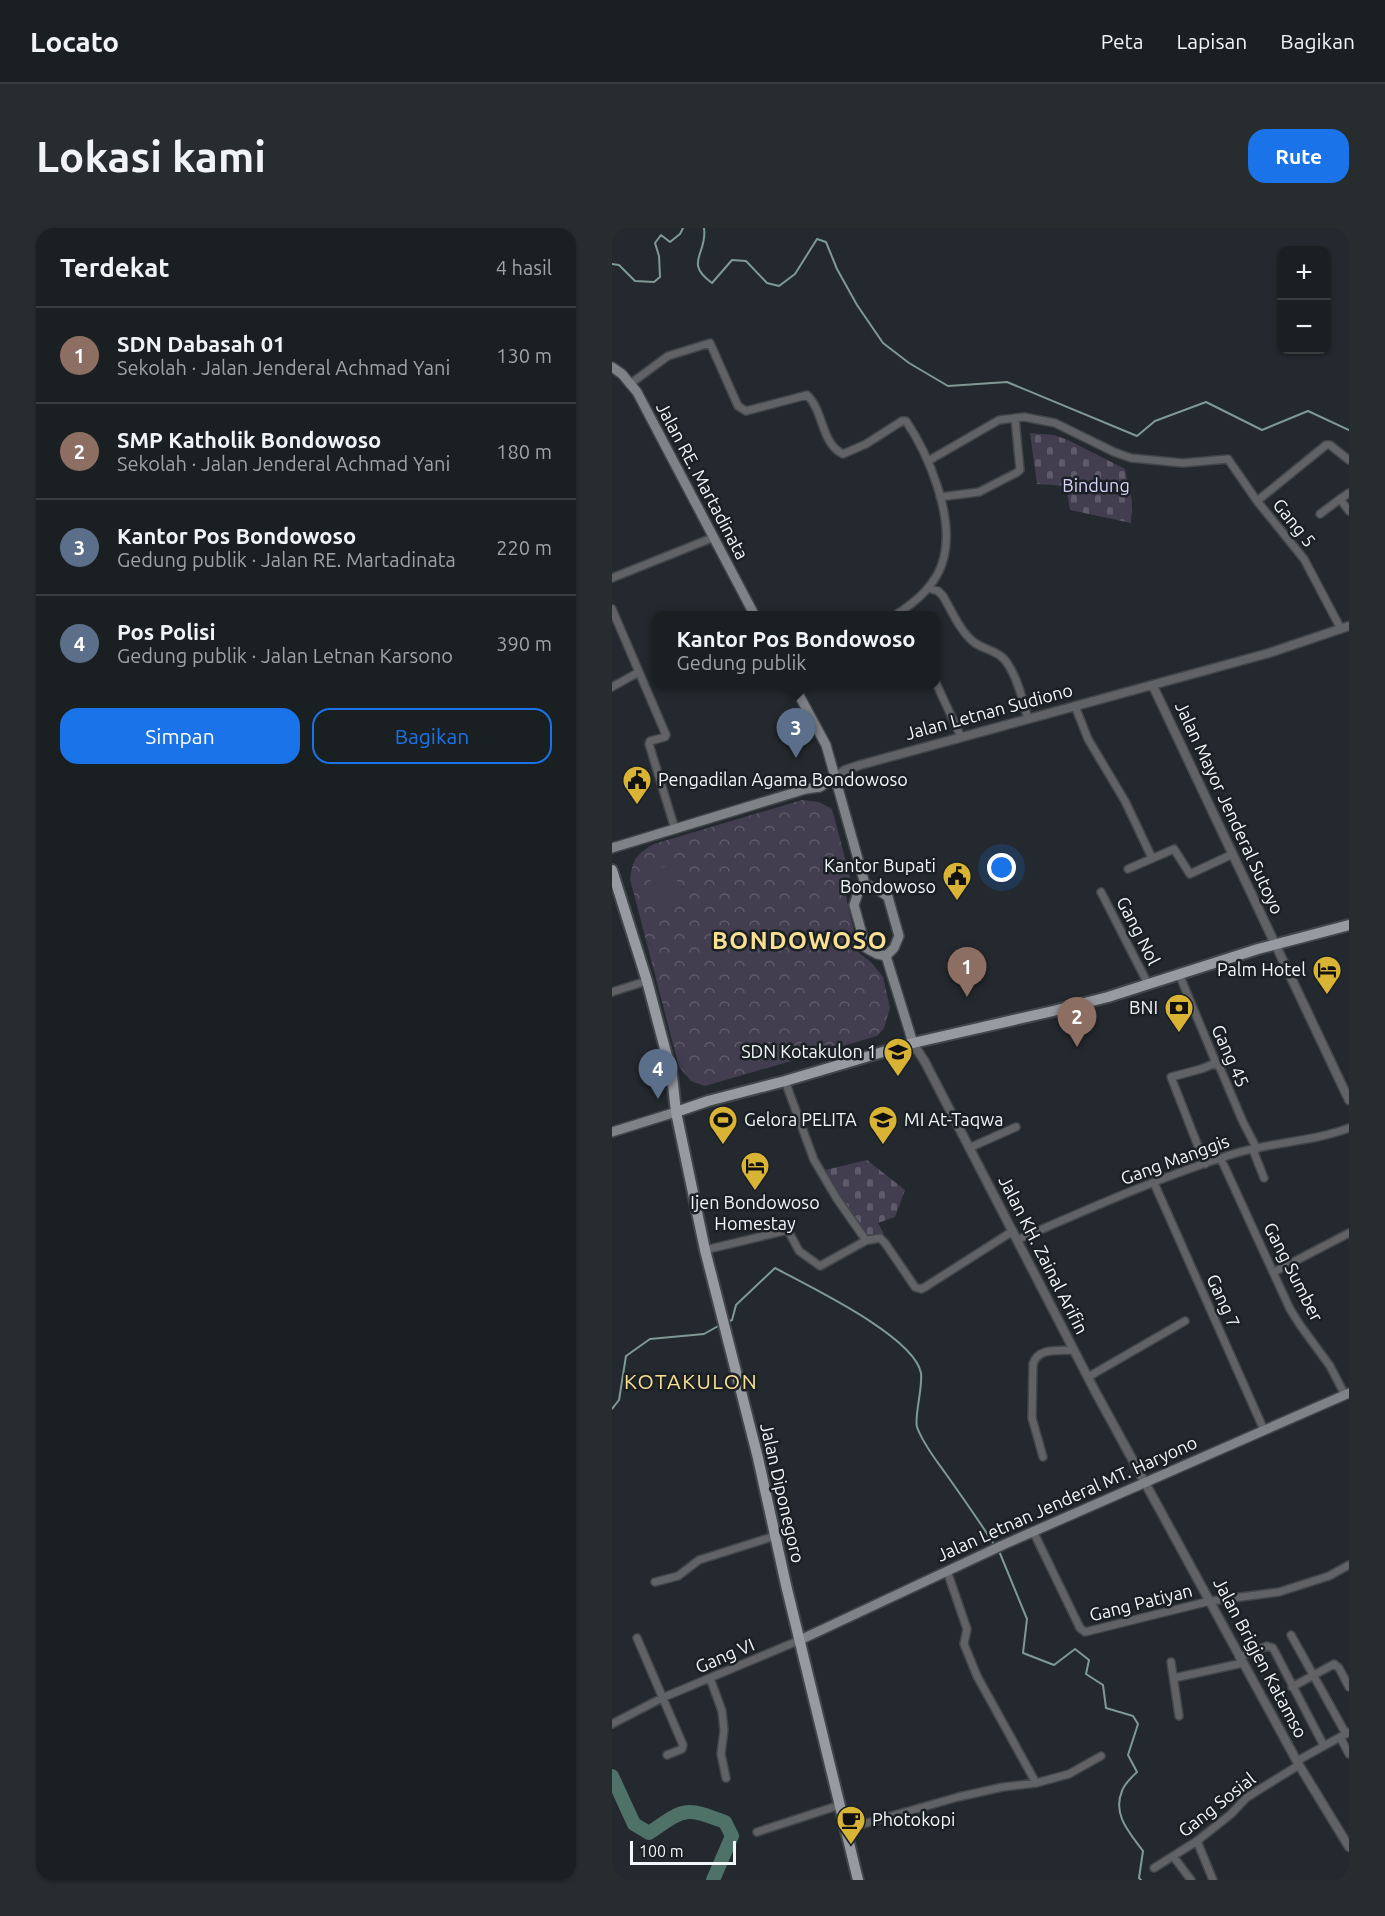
<!DOCTYPE html>
<html lang="id">
<head>
<meta charset="utf-8">
<style>
	:root { --surface:#1a1f22; --page:#272c2f; --text:#f1f3f6; --muted:#9fa2a5; --line:#383d40; --accent:#1a73e8 }
	body { margin:0; font-family:Ubuntu,sans-serif; background:var(--page); color:var(--text) }
	.controls { position:absolute; right:18px; top:18px; display:grid; overflow:hidden; border-radius:12px; box-shadow:0 2px 4px #0004 }
	.controls button { width:54px; height:54px; display:grid; place-items:center; padding:0; border:0; border-bottom:2px solid var(--line); background:var(--surface); color:var(--text); font:30px sans-serif }
	.scale { position:absolute; left:18px; bottom:15px; width:106px; box-sizing:border-box; padding-left:6px; border:3px solid #f1f6f9; border-top:0; font-size:16px; line-height:21px; white-space:nowrap; color:#f1f6f9; -webkit-text-stroke:4px #1a2024; paint-order:stroke }
	.you { position:absolute; left:390px; top:640px; width:21px; height:21px; margin:-15px; border:4px solid #fff; border-radius:50%; background:#1a73e8; box-shadow:0 0 0 9px #1a73e833 }
	.badge { display:grid; place-items:center; width:39px; height:39px; border-radius:50%; background:var(--accent); color:#fff; font-size:20px; font-weight:700 }
	.pin { position:absolute; translate:-50% -50px; filter:drop-shadow(0 2px 3px #0008) }
	.pin::after { content:''; position:absolute; top:32px; width:21px; height:18px; background:inherit; clip-path:polygon(0 0,100% 0,50% 100%) }
	.popup { position:absolute; left:40px; top:383px; width:288px; height:78px; box-sizing:border-box; display:grid; place-content:center; border-radius:12px; background:var(--surface); filter:drop-shadow(0 2px 4px #0005); font-size:20px; white-space:nowrap; color:var(--muted) }
	.popup b { font-size:22px; color:var(--text) }
	.popup::after { content:''; position:absolute; left:50%; top:100%; margin-left:-12px; border:12px solid transparent; border-top-color:var(--surface) }
	.list { margin:0; padding:0; list-style:none }
	h2 { display:flex; justify-content:space-between; align-items:center; height:78px; margin:0; padding:0 24px; font-size:26px }
	h2 small { font-size:20px; font-weight:400; color:var(--muted) }
	.list li { display:grid; grid-template-columns:39px 1fr auto; gap:18px; align-items:center; box-sizing:border-box; height:96px; padding:0 24px; border-top:2px solid var(--line) }
	.list b { display:block; font-size:22px; white-space:nowrap }
	.list p { margin:0; font-size:20px; white-space:nowrap; color:var(--muted) }
	.list em { font-size:20px; font-style:normal; color:var(--muted) }
	.actions { display:flex; gap:12px; padding:18px 24px }
	.actions a { flex:1; padding:14px 0; border:2px solid var(--accent); border-radius:18px; text-align:center; font-size:21px; color:var(--accent) }
	.actions .main { background:var(--accent); color:#fff }
	.map { position:relative; flex:none; width:737px; height:1652px; overflow:hidden; border-radius:18px }
	header { display:flex; align-items:center; gap:36px; box-sizing:border-box; height:84px; padding:0 30px; background:var(--surface); border-bottom:2px solid var(--line) }
	header strong { font-size:28px }
	nav { display:flex; gap:33px; margin-inline-start:auto; font-size:21px }
	.intro { display:flex; align-items:center; justify-content:space-between; box-sizing:border-box; height:144px; padding:0 36px }
	h1 { margin:0; font-size:42px }
	.button { padding:15px 27px; border-radius:18px; background:var(--accent); color:#fff; font-size:21px; font-weight:700 }
	main { display:flex; gap:36px; padding:0 36px }
	aside { flex:1; background:var(--surface); border-radius:18px; box-shadow:0 2px 4px #0004 }
	.map>svg:first-child { display:block }
	.cemetery { fill:url(#cemetery-stones) }
	.park { fill:url(#park-crowns) }
	.pitch { fill:#423e4f }
	.lines { fill:none; stroke-linecap:round; stroke-linejoin:round }
	.stream { stroke:#7f9994; stroke-width:2 }
	.river { stroke:#4e7168; stroke-width:14 }
	.minor-casing { stroke:#40464a; stroke-width:10 }
	.tertiary-casing { stroke:#40464a; stroke-width:11 }
	.secondary-casing { stroke:#40464a; stroke-width:12 }
	.primary-casing { stroke:#40464a; stroke-width:14 }
	.minor { stroke:#606265; stroke-width:7 }
	.tertiary { stroke:#606265; stroke-width:8 }
	.secondary { stroke:#7f8287; stroke-width:9 }
	.primary { stroke:#979ba1; stroke-width:10 }
	.labels { text-anchor:middle; stroke-width:5; stroke-linejoin:round; paint-order:stroke }
	.street-label { font-size:18px; fill:#f1f6f9; stroke:#1a2024 }
	.park-label { font-size:18px; fill:#dbd2fc; stroke:#1a2024 }
	.poi-label { font-size:18px; fill:#f1f6f9; stroke:#1a2024; text-anchor:start }
	.quarter-label { font-size:21px; letter-spacing:1.5px; fill:#fae093; stroke:#1a2024 }
	.district-label { font-size:24px; font-weight:bold; letter-spacing:1.5px; fill:#fae093; stroke:#1a2024 }
</style>
</head>
<body>
<header>
<strong>Locato</strong>
<nav><a>Peta</a><a>Lapisan</a><a>Bagikan</a></nav>
</header>
<div class="intro"><h1>Lokasi kami</h1><a class="button">Rute</a></div>
<main>
<aside>
<h2>Terdekat<small>4 hasil</small></h2>
<ul class="list">
<li><span class="badge" style="background:#8d6e63">1</span><div><b>SDN Dabasah 01</b><p>Sekolah · Jalan Jenderal Achmad Yani</p></div><em>130 m</em></li>
<li><span class="badge" style="background:#8d6e63">2</span><div><b>SMP Katholik Bondowoso</b><p>Sekolah · Jalan Jenderal Achmad Yani</p></div><em>180 m</em></li>
<li><span class="badge" style="background:#5c6f8a">3</span><div><b>Kantor Pos Bondowoso</b><p>Gedung publik · Jalan RE. Martadinata</p></div><em>220 m</em></li>
<li><span class="badge" style="background:#5c6f8a">4</span><div><b>Pos Polisi</b><p>Gedung publik · Jalan Letnan Karsono</p></div><em>390 m</em></li>
</ul>
<div class="actions"><a class="main">Simpan</a><a>Bagikan</a></div>
</aside>
<div class="map">
<svg width="737" height="1652" viewBox="0 0 737 1652">
	<defs>
		<pattern id="cemetery-stones" width="16" height="16" patternUnits="userSpaceOnUse" patternTransform="scale(1.5)"><rect width="16" height="16" fill="#423e4f"/><path d="M2 7V4a2 2 0 0 1 4 0v3zM10 15v-3a2 2 0 0 1 4 0v3z" fill="#5e5a69"/></pattern>
		<pattern id="park-crowns" width="20" height="18" patternUnits="userSpaceOnUse" patternTransform="scale(1.5)"><rect width="20" height="18" fill="#423e4f"/><path d="M2 6a3 3 0 1 1 6 0M12 15a3 3 0 1 1 6 0" fill="none" stroke="#5e5a69"/></pattern>
	</defs>
	<rect width="100%" height="100%" fill="#23292e"/>
	<!-- cemetery -->
	<path class="cemetery" d="M418,205L442,207L456,212L513,241L520,273L519,295L458,282L454,258L425,256Z
		M255,932L293,962L283,989L266,995L272,1006L258,1010L231,980L213,942Z"/>
	<!-- park -->
	<path class="park" d="M190,572L207,574L220,581L239,653L234,669L247,725L259,734L271,749L278,780L272,800L265,808L93,858L79,853L67,839L18,651C21,631 24,626 42,616Z"/>
	<!-- pitch -->
	<path class="pitch" d="M61,636L68,667L44,674L36,644Z"/>
	<g class="lines">
		<!-- stream -->
		<path class="stream" d="M92,0C96,26 71,34 100,55L120,32L134,33L155,55L167,58L183,46L205,11L214,14L225,41L245,77L271,115L297,135L336,158L395,154L525,208L543,193L594,174L650,202L696,183L737,202
			M0,36L7,37L23,53L42,54L48,49L47,28L43,15L49,7L58,14L68,6L71,0
			M116,1094L120,1092L124,1077L163,1040C196,1058 302,1108 309,1145C311,1159 302,1189 305,1199C311,1216 324,1232 334,1246C351,1270 368,1294 383,1318
			M0,1181L7,1172L14,1128L38,1111L92,1106L108,1097
			M387,1323L415,1391L411,1425L442,1437L463,1421L477,1432L474,1446L491,1457L494,1480L521,1488L526,1496L516,1527L525,1544C520,1549 512,1556 510,1563C500,1587 518,1605 531,1623L527,1650L529,1652"/>
		<!-- river -->
		<path class="river" d="M0,1548L22,1596L37,1605C72,1581 72,1578 113,1594L120,1608L101,1652"/>
		<!-- minor casing -->
		<g class="minor-casing">
			<path id="minor" d="M18,156L56,128L98,115L126,178L134,183L195,167C212,183 209,216 231,226L254,216L290,193H294C317,227 342,288 332,329C326,356 304,374 282,388
				M316,233L387,192L412,189L443,195L502,224L519,230L571,235L616,231L645,273L692,331L729,401
				M737,265L728,271L737,283
				M328,269L367,264L404,245L408,242L403,190
				M645,273L714,217H718L737,232
				M708,286L728,271
				M0,350L100,310
				M316,360L326,363L331,368C340,383 348,404 363,415C375,423 389,423 397,438C407,454 411,474 416,491
				M0,381L54,507L53,509L38,513L37,516L63,601
				M324,455L349,509
				M0,459L27,444
				M463,478L476,511L513,573L540,630
				M516,641L562,621L578,646L621,626
				M489,664L536,756
				M567,746L604,835L608,840L631,894L645,921
				M0,764L35,753
				M173,853L202,932L225,971L253,1011L257,1012L268,1010L273,1015L303,1059L309,1061L313,1059L401,1003
				M357,920L404,899
				M641,922L652,950
				M609,931L678,1081L688,1097L718,1138L733,1167
				M593,936L559,849L589,841L604,835
				M542,955L652,1202
				M405,1012C476,981 548,949 621,926C659,914 700,914 737,900
				M93,1022L176,1002L187,1023L208,1038L255,1012
				M662,1044L737,1005
				M476,1149L573,1093
				M431,1229L420,1190L421,1136C426,1119 447,1123 462,1122
				M421,1303L468,1400L473,1404L598,1373L667,1364L717,1348L737,1337
				M335,1343L355,1401L352,1416L365,1448L424,1555
				M43,1354L66,1348L87,1332L163,1308
				M679,1407L734,1506
				M25,1410L71,1517L70,1521L55,1527
				M627,1429L655,1418L661,1420L712,1518
				M559,1434L567,1488
				M98,1450L110,1483L112,1502L109,1526L114,1550
				M562,1450L631,1435
				M680,1459L722,1436L727,1440L737,1459
				M0,1496L50,1470L188,1412
				M728,1509L737,1526
				M685,1533L737,1504
				M234,1601L346,1569L391,1559L424,1555L457,1546L489,1528
				M145,1604L228,1577
				M585,1613L601,1652
				M561,1628L579,1652
				M542,1640L585,1613L619,1586L634,1570L645,1563L687,1537"/>
		</g>
		<!-- tertiary casing -->
		<g class="tertiary-casing">
			<path id="tertiary" d="M541,458L737,872
				M223,549L233,542L248,537L657,425L737,398
				M301,815L313,834L483,1163L687,1537L737,1619"/>
		</g>
		<!-- secondary casing -->
		<g class="secondary-casing">
			<path id="secondary" d="M0,139L10,146L25,164L143,388
				M181,456L214,517L253,656
				M0,620L194,561L208,559L223,549
				M253,656L265,661L276,669L287,708L282,720L274,728
				M253,656L246,665L242,677L254,720L265,726L274,728
				M274,728L301,815
				M0,904L64,884
				M188,1412L393,1316L737,1165"/>
		</g>
		<!-- primary casing -->
		<g class="primary-casing">
			<path id="primary" d="M0,642L35,753L60,847L64,884L93,1022L146,1230L174,1357L246,1652
				M64,884L96,873L173,853L301,815L441,783L496,769L646,721L737,697"/>
		</g>
		<!-- minor -->
		<use href="#minor" class="minor"/>
		<!-- tertiary -->
		<use href="#tertiary" class="tertiary"/>
		<!-- secondary -->
		<use href="#secondary" class="secondary"/>
		<!-- primary -->
		<use href="#primary" class="primary"/>
	</g>
	<!-- icons -->
	<defs>
		<g id="civic-pin" transform="scale(1.5)"><path d="M0 17L-7.5 6A9.5 9.5 0 1 1 7.5 6Z" fill="#d9b334" stroke="#1a2024"/><path d="M-.6-6.5H3V-4.5H.6V-3L4-1V1h2V6H-6V1h2V-1L-.6-3ZM-1.2 2.5V6h2.4V2.5Z" fill="#111"/></g>
		<g id="hotel-pin" transform="scale(1.5)"><path d="M0 17L-7.5 6A9.5 9.5 0 1 1 7.5 6Z" fill="#d9b334" stroke="#1a2024"/><path d="M-6-4.5h1.5V1H6V5H4.5V3h-9V5H-6ZM-4 0a1.8 1.8 0 1 1 3.6 0ZM.5 0V-2.5h3Q6-2.5 6 0Z" fill="#111"/></g>
		<g id="bank-pin" transform="scale(1.5)"><path d="M0 17L-7.5 6A9.5 9.5 0 1 1 7.5 6Z" fill="#d9b334" stroke="#1a2024"/><path d="M-6-4H6V4H-6ZM0-2.3a2.3 2.3 0 1 0 0 4.6a2.3 2.3 0 1 0 0-4.6Z" fill="#111"/></g>
		<g id="school-pin" transform="scale(1.5)"><path d="M0 17L-7.5 6A9.5 9.5 0 1 1 7.5 6Z" fill="#d9b334" stroke="#1a2024"/><path d="M0-5L7-2L0 1L-7-2ZM-4 1L0 2.5L4 1V4Q0 6-4 4Z" fill="#111"/></g>
		<g id="stadium-pin" transform="scale(1.5)"><path d="M0 17L-7.5 6A9.5 9.5 0 1 1 7.5 6Z" fill="#d9b334" stroke="#1a2024"/><path d="M0-5a6.5 5 0 1 0 0 10a6.5 5 0 1 0 0-10ZM-3.5-1.8h7v3.6h-7Z" fill="#111"/></g>
		<g id="cafe-pin" transform="scale(1.5)"><path d="M0 17L-7.5 6A9.5 9.5 0 1 1 7.5 6Z" fill="#d9b334" stroke="#1a2024"/><path d="M-5.5-4.5H6V0H3Q3 3.5 0 3.5H-2.5Q-5.5 3.5-5.5 0ZM3-3.2v2h1.7v-2ZM-6 4.5H4V6H-6Z" fill="#111"/></g>
	</defs>
	<g fill-rule="evenodd">
		<use href="#civic-pin" x="25" y="552"/>
		<use href="#civic-pin" x="345" y="648"/>
		<use href="#hotel-pin" x="715" y="742"/>
		<use href="#bank-pin" x="567" y="780"/>
		<use href="#school-pin" x="286" y="824"/>
		<use href="#stadium-pin" x="111" y="892"/>
		<use href="#school-pin" x="271" y="892"/>
		<use href="#hotel-pin" x="143" y="938"/>
		<use href="#cafe-pin" x="239" y="1592"/>
	</g>
	<g class="labels">
		<!-- street labels -->
		<g class="street-label">
			<text transform="translate(90 253) rotate(62)" y="6">Jalan RE. Martadinata</text>
			<text transform="translate(682 295) rotate(51)" y="6">Gang 5</text>
			<text transform="translate(377 484) rotate(-15)" y="6">Jalan Letnan Sudiono</text>
			<text transform="translate(617 580) rotate(65)" y="6">Jalan Mayor Jenderal Sutoyo</text>
			<text transform="translate(526 703) rotate(63)" y="6">Gang Nol</text>
			<text transform="translate(618 828) rotate(66)" y="6">Gang 45</text>
			<text transform="translate(563 932) rotate(-20)" y="6">Gang Manggis</text>
			<text transform="translate(431 1027) rotate(63)" y="6">Jalan KH. Zainal Arifin</text>
			<text transform="translate(681 1044) rotate(63)" y="6">Gang Sumber</text>
			<text transform="translate(611 1073) rotate(66)" y="6">Gang 7</text>
			<text transform="translate(170 1265) rotate(77)" y="6">Jalan Diponegoro</text>
			<text transform="translate(455 1271) rotate(-24)" y="6">Jalan Letnan Jenderal MT. Haryono</text>
			<text transform="translate(529 1375) rotate(-14)" y="6">Gang Patiyan</text>
			<text transform="translate(113 1428) rotate(-23)" y="6">Gang VI</text>
			<text transform="translate(648 1430) rotate(62)" y="6">Jalan Brigjen Katamso</text>
			<text transform="translate(605 1577) rotate(-38)" y="6">Gang Sosial</text>
		</g>
		<!-- park labels -->
		<g class="park-label">
			<text x="484" y="264">Bindung</text>
		</g>
		<!-- poi labels -->
		<g class="poi-label">
			<text x="46" y="558">Pengadilan Agama Bondowoso</text>
			<text x="324" y="644" text-anchor="end">Kantor Bupati<tspan x="324" dy="21">Bondowoso</tspan></text>
			<text x="694" y="748" text-anchor="end">Palm Hotel</text>
			<text x="546" y="786" text-anchor="end">BNI</text>
			<text x="265" y="830" text-anchor="end">SDN Kotakulon 1</text>
			<text x="132" y="898">Gelora PELITA</text>
			<text x="292" y="898">MI At-Taqwa</text>
			<text x="143" y="981" text-anchor="middle">Ijen Bondowoso<tspan x="143" dy="21">Homestay</tspan></text>
			<text x="260" y="1598">Photokopi</text>
		</g>
		<!-- quarter labels -->
		<g class="quarter-label">
			<text x="79" y="1161">KOTAKULON</text>
		</g>
		<!-- district labels -->
		<g class="district-label">
			<text x="188" y="721">BONDOWOSO</text>
		</g>
	</g>
</svg>
<div class="controls">
<button>+</button>
<button>−</button>
</div>
<div class="scale">100 m</div>
<div class="you"></div>
<div class="pin badge" style="left:355px;top:769px;background:#8d6e63">1</div>
<div class="pin badge" style="left:465px;top:819px;background:#8d6e63">2</div>
<div class="pin badge" style="left:184px;top:530px;background:#5c6f8a">3</div>
<div class="popup"><b>Kantor Pos Bondowoso</b>Gedung publik</div>
<div class="pin badge" style="left:46px;top:871px;background:#5c6f8a">4</div>
</div>
</main>
</body>
</html>
